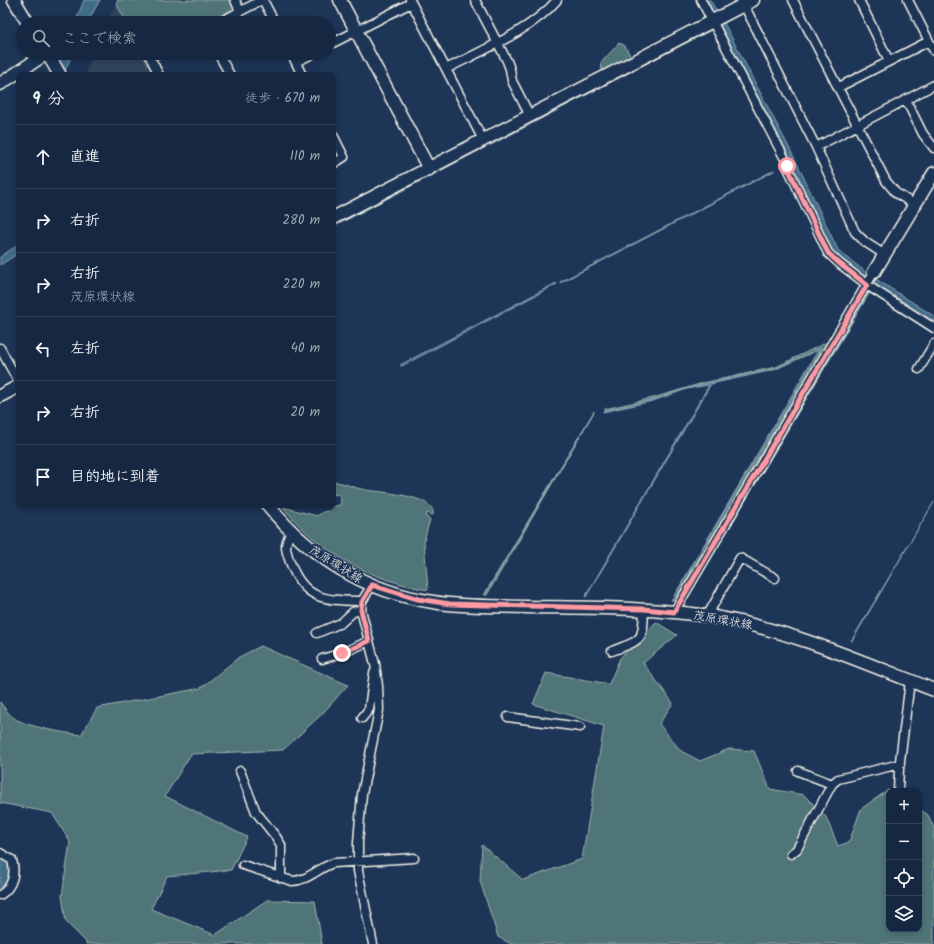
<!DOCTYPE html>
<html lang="ja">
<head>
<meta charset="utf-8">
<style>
	:root { --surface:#162841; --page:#23344c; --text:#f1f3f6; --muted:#9ea6b1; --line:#35445a }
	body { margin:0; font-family:Kalam,"Klee One",sans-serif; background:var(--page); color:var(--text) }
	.controls { position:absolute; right:12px; bottom:12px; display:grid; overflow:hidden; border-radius:8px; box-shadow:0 2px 6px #0003 }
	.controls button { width:36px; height:36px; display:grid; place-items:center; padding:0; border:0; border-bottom:1px solid var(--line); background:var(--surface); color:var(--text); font:20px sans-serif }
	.stop { position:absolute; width:12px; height:12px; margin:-9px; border:3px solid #ff9aa2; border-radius:50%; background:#fff }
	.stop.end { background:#ff9aa2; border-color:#fff; box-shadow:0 1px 4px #0008 }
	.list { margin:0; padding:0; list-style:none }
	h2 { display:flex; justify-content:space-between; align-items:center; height:52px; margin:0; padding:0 16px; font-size:17px }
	h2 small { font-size:13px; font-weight:400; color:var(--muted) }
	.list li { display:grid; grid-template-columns:26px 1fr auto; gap:12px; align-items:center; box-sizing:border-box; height:64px; padding:0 16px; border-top:1px solid var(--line) }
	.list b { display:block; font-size:15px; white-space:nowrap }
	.list p { margin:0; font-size:13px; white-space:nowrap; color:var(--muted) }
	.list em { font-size:13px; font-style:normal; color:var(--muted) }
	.icon { flex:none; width:22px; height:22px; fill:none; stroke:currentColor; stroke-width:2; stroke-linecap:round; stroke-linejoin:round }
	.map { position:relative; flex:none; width:934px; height:944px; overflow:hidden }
	.search { position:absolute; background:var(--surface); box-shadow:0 2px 6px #0003; left:16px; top:16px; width:320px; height:44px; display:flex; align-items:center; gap:10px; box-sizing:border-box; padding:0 14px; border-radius:22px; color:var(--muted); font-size:15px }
	.panel { position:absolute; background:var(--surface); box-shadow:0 2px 6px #0003; left:16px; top:72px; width:320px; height:436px; border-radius:8px }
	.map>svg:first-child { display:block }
	.built { fill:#33455e }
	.green { fill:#4f7578; stroke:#a2b3b0 }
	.water { fill:#426d8a; stroke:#89a2b0 }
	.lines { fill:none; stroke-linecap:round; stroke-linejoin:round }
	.street-casing { stroke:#f4f1e8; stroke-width:11 }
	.secondary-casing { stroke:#f4f1e8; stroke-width:15 }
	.street { stroke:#1d3557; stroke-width:8 }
	.secondary { stroke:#1d3557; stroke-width:12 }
	.route { stroke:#ff9aa2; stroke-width:5 }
	.labels { text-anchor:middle; stroke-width:3.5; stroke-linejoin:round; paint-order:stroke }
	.street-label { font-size:12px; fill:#f4f1e8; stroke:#1d3557 }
</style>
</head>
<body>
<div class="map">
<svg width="934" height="944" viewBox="0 0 934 944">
	<rect width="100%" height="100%" fill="#1d3557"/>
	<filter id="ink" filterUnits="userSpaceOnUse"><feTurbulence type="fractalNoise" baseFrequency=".025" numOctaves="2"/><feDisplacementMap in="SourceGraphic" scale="8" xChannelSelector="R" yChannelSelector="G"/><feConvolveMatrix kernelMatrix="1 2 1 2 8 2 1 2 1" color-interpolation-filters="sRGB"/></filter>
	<g filter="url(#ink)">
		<!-- built -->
		<path class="built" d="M116,3L127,23H107Z
			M94,53H142L153,75H85Z"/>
		<!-- green -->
		<path class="green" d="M118,0H231L235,8L206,23H127L116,3Z
			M619,43L624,45L630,55L629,59L603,72L600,64Z
			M868,292H871L869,294L685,601H684Z
			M825,343H828L675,600H671L675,595L821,348L774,369L688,388L653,400L603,411L605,409L653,398L703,383L776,367Z
			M594,412L487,595H485Z
			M333,481C344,483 354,488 366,490C378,492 437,495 433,515L427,513L426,517L430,519L424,541L428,590C371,580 319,553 283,507L317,516L323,512L329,511L334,506L340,505L341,502L340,496L337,494L333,495Z
			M656,622L677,635L643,663L673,703L659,724L681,751L700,761L729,749L754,751L770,789L804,795L826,817L838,846L849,842L861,809L888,790L890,791H889V929H919V809L928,815L934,828V944H511L498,937L480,881L482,845L523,880L582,859L604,726L533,704L546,673L609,684L620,658Z
			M261,646L348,685L322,714L283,750L191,754L165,796L247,837L231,870L167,876L151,909L215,935L267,900L315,901L322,944H86V942L66,922L62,896L70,842L52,813L0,803V702C4,707 9,715 14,718C27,727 66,733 81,735L97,708L201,688L239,657Z"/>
		<!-- water -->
		<path class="water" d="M84,0H100L87,23H75Z
			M707,0H710L724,23L795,159L838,250L868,274L934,316V322L865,279L839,259L833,252L789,156Z
			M712,28L713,29L489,146V144Z
			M58,53H73L63,75H49Z
			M485,146L486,147L333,227V226Z
			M774,170V171L560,283V282Z
			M19,244V253L0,265V257Z
			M556,283L557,284L402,366L400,365Z
			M869,293L686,601H685Z
			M821,348L675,596H674L818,350L774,370L711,384L586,597H585L709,385L687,389L653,401L603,412V411L653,400L688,388L774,369Z
			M594,411V412L484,595Z
			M934,502L852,641H851Z
			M0,856L4,858L11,867L9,881L0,891Z"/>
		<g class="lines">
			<!-- street casing -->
			<g class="street-casing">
				<path id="street" d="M235,0L240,11
					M263,0L275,23
					M410,0L483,140
					M475,0L507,61L510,69L512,81L530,116
					M701,0L786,161L787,166L828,253L840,264L873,289L934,328
					M793,0L886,181L896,193L915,205
					M859,0L889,61
					M908,0L934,51
					M742,1L816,147L855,232L865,242L885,255
					M218,23L262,0
					M329,45L411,3
					M218,53L230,75
					M291,53L302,75
					M296,62L314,53
					M446,69C481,51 532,30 557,0
					M159,75L150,57L159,53
					M839,87L929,41
					M906,100L923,134L934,148
					M333,135L344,157L333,164
					M816,147L934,85
					M0,348L19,383
					M919,369L934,344
					M291,532C284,545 285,548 290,562C304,601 326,600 362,601
					M372,585L362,601L361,610L375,664L378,686L379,710L362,794L358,842V871L373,944
					M674,612L874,272
					M707,616L740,558L775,578
					M317,633L341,623L353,612L361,610
					M612,651C642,639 643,643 644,609
					M322,659L342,653L369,641
					M508,717L580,727
					M362,718L369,709L374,673
					M240,771L256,812L276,837L281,845V878
					M798,771L832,784
					M898,791L899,769L910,681
					M0,853L12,860C16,874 12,888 0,895
					M791,854L797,849L832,784L838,779L900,764
					M243,865L292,881C308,881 319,867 334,863L414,858"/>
			</g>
			<!-- secondary casing -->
			<g class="secondary-casing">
				<path id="secondary" d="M14,0L28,23
					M340,0L429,169
					M47,53L60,75
					M0,84L47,53
					M333,218L753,0
					M874,272L934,173
					M0,396L19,386
					M268,505C309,557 367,592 433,602C463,607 495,606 526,607C588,608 652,607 714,617C791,630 862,662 934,690"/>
			</g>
			<!-- street -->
			<use href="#street" class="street"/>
			<!-- secondary -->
			<use href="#secondary" class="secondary"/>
		</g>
	</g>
	<g class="lines" filter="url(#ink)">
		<!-- route -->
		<path class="route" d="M342,653L369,641L361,610L362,602L372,585L418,599L450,604L644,609L674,612L867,285L840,264L828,253L787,166"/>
	</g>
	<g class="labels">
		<!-- street labels -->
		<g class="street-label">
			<text transform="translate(336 564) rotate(32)" y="4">茂原環状線</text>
			<text transform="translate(723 620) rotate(10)" y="4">茂原環状線</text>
		</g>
	</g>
</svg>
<div class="controls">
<button>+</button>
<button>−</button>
<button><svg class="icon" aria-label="locate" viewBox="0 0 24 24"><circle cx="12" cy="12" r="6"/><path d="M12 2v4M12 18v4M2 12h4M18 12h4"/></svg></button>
<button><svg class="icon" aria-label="layers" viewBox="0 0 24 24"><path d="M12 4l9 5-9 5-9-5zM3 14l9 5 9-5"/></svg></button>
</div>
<div class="stop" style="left:787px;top:166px"></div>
<div class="stop end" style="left:342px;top:653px"></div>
<div class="search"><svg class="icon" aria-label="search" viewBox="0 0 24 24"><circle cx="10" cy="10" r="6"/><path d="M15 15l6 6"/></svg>ここで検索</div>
<section class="panel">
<h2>9 分<small>徒歩 · 670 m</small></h2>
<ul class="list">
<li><svg class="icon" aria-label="ahead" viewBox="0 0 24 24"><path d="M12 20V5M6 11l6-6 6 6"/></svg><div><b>直進</b></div><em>110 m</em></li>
<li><svg class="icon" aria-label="right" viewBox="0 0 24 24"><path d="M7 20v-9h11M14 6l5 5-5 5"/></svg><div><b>右折</b></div><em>280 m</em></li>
<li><svg class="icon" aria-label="right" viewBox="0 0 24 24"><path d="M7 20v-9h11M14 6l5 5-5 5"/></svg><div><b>右折</b><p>茂原環状線</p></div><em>220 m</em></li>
<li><svg class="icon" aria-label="left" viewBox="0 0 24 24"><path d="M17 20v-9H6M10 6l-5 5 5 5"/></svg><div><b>左折</b></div><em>40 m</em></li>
<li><svg class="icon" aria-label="right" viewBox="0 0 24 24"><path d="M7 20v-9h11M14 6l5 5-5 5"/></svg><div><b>右折</b></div><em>20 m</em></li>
<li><svg class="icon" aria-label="arrive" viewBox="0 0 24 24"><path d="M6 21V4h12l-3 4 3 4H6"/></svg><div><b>目的地に到着</b></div></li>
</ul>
</section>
</div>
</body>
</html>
